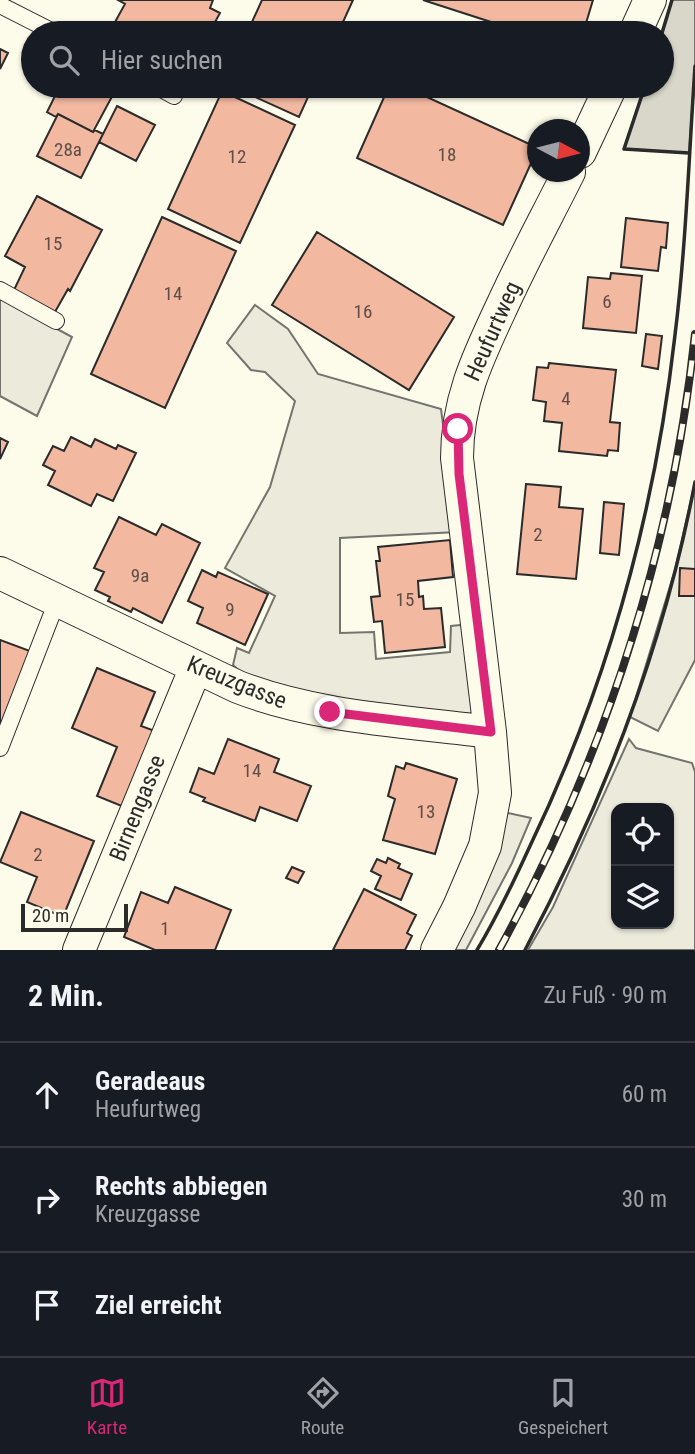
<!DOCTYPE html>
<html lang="de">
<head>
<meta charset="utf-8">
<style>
	:root { --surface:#171b24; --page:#20242c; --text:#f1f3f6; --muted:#9ea1a6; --line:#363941; --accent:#db2777 }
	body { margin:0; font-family:"Roboto Condensed",sans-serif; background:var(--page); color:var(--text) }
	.controls { position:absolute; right:21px; bottom:21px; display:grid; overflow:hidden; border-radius:14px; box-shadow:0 2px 5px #0004 }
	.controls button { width:63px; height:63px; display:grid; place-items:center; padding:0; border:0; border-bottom:2px solid var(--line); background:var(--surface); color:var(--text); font:35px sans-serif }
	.compass { position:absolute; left:527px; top:119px; width:63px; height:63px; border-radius:50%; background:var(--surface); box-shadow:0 2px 5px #0004; rotate:97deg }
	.scale { position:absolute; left:21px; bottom:18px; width:107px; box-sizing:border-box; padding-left:7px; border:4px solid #2b2b2b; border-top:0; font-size:19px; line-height:24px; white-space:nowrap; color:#2b2b2b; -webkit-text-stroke:5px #fdfbea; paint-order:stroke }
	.stop { position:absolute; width:21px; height:21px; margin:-16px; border:5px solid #db2777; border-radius:50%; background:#fff }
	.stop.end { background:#db2777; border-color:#fff; box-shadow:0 2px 7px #0008 }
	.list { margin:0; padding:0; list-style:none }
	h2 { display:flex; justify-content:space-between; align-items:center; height:91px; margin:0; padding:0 28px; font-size:30px }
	h2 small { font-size:23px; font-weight:400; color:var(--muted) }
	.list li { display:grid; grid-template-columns:46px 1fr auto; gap:21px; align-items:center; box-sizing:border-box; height:105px; padding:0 28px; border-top:2px solid var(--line) }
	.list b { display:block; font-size:26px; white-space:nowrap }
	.list p { margin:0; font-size:23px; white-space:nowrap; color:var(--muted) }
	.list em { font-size:23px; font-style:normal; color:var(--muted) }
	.icon { flex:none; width:38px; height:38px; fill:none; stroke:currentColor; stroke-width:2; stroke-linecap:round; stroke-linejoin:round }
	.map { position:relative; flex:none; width:695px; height:950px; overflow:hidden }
	.search { position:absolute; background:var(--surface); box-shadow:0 2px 5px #0004; left:21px; right:21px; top:21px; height:77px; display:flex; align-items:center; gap:18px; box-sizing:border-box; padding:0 24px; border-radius:38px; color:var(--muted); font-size:26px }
	.sheet { height:406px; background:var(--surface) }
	nav { display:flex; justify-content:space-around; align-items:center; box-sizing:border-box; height:98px; border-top:2px solid var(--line); background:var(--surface); font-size:19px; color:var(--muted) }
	nav a { display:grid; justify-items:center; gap:4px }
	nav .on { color:var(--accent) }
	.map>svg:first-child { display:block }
	.green { fill:#ecebdb; stroke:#74746e; stroke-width:2; fill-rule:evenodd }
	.water { fill:#d8d7c9; stroke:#74746e; stroke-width:2 }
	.building { fill:#f2b8a0; stroke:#2b2b2b; stroke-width:2 }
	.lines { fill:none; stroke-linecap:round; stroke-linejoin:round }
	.lane-casing { stroke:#2b2b2b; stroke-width:18 }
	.street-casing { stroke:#2b2b2b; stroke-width:34 }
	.lane { stroke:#fdfbea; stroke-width:16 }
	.street { stroke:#fdfbea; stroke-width:32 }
	.rail-casing { stroke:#2b2b2b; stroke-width:8 }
	.rail { stroke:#fdfbea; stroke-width:5; stroke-dasharray:16; stroke-linecap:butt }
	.wall { stroke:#2b2b2b; stroke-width:3.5 }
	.route { stroke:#db2777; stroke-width:9 }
	.labels { text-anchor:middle; stroke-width:5; stroke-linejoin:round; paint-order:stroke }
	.number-label { font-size:19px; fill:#5d4e48 }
	.street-label { font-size:23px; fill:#2b2b2b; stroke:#fdfbea }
</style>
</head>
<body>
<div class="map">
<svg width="695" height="950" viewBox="0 0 695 950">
	<rect width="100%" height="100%" fill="#fdfbea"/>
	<!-- green -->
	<path class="green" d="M0,298L72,337L37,416L0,396Z
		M255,305L288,329L318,374L441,409L457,532L340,538V633L374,632L376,659L450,652L451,626L470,624L480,718C422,712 271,706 233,665L237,648L249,653L275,596L225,568L270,487L295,401L265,372L251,370L227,343Z
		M695,482V660L658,731L630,717L675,570Z
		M629,739L636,748L692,763L695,772V950H528L553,907ZM616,808H669V924H616Z
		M503,812L531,818L512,863L466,950H450Z"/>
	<!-- water -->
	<path class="water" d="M672,0H695V66L689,153L624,149L645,86H662V33Z"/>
	<!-- building -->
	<path class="building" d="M118,0H213L210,8L220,13L209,33H136L115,22L125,4Z
		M262,0H353L338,33H247Z
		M423,0H593L583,33H525Z
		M0,49L8,53L0,69Z
		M60,86H105L115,91L93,132L58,114L56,117L47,112Z
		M231,86H313L299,117Z
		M389,86H403L538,148L503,225L357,158Z
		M222,91L295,125L240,243L168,209Z
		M117,106L155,125L136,161L99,142Z
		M58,114L93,132L95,130L103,134L81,178L37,156Z
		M37,196L102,230L70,291L68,289L55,312L14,290L25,267L5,256Z
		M162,217L236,251L165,408L91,374Z
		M626,218L668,223L666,248L661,247L658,271L621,267Z
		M317,232L454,317L409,390L272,305Z
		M611,273L642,276L636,333L583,328L588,277L610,279Z
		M646,334L662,336L658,369L642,366Z
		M549,363L616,370L610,422L620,423L618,451L608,450L607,456L559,451L562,423L544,421L546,402L533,400L537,367L548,368Z
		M71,437L91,447L95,439L116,449L118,445L136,453L113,501L97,494L91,506L48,485L55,471L43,465L53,446L64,451Z
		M0,438L8,442L0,459Z
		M526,484L561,487L559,507L583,509L576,579L517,574Z
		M604,502L624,504L619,555L600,553Z
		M119,517L156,535L162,524L200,543L162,623L133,608L131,612L108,601L110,597L95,590L104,572L94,568Z
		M450,540L453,577L418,581L419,597L423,596L424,609L441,608L445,647L385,653L382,621L374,622L371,597L380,596L376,561H380L378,547Z
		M680,568L695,569V596H679Z
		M202,570L216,577L218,572L268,594L245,645L197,623L203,608L188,601Z
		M0,640L30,651L0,728Z
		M97,668L155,692L141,726L155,731L124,807L97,796L117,747L72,728Z
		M228,739L279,759L274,772L311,786L297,821L260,807L255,821L203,801L205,798L190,792L199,768L214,774Z
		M406,763L457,779L435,854L383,840L395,799L388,796L396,766L404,769Z
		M21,812L94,841L63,917L27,902L37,877L0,862Z
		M388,858L400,864L398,868L412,874L401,900L375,889L381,876L371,871L377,859L386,863Z
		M292,867L304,872L298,883L286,878Z
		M175,887L231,910L215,950H155L124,937L141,892L168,903Z
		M364,889L416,915L407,933L412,936L405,950H333Z"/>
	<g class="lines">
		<!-- lane casing -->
		<g class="lane-casing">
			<path id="lane" d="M0,5L55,33
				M156,86L174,96
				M0,290L56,321
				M0,748L57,601"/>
		</g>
		<!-- street casing -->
		<g class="street-casing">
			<path id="street" d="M635,33L650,0
				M580,152L611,86
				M0,573L238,687C318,718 406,721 490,732
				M79,950L196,667
				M437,950L459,907L485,846L495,793L490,732L457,458C457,400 478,357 502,306C523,260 547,216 569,172"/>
		</g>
		<!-- lane -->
		<use href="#lane" class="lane"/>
		<!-- street -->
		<use href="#street" class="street"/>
		<!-- rail casing -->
		<g class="rail-casing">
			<path id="rail" d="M499,950C604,759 672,551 695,334"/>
		</g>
		<!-- rail -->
		<use href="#rail" class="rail"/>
		<!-- wall -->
		<path class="wall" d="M662,33L672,0
			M645,86L624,149L689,153
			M477,950C497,917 514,881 530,846C607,686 655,512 675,335C686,246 689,155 695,66
			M525,950C603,803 664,646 695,482"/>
	</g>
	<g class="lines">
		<!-- route -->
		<path class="route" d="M330,712L491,732L459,474L458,429"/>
	</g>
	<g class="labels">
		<!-- number labels -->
		<g class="number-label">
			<text x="68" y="156">28a</text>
			<text x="447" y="161">18</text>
			<text x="237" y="163">12</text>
			<text x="53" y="250">15</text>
			<text x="173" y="300">14</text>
			<text x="607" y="308">6</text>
			<text x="363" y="318">16</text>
			<text x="566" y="405">4</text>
			<text x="538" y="541">2</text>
			<text x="140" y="582">9a</text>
			<text x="405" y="606">15</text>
			<text x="230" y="616">9</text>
			<text x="252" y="777">14</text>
			<text x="426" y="818">13</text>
			<text x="38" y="861">2</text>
			<text x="165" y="935">1</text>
		</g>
		<!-- street labels -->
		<g class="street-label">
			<text transform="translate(492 331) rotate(-66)" y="8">Heufurtweg</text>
			<text transform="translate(237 682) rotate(22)" y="8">Kreuzgasse</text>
			<text transform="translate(137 808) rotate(-68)" y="8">Birnengasse</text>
		</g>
	</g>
</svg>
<div class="controls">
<button><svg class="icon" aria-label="locate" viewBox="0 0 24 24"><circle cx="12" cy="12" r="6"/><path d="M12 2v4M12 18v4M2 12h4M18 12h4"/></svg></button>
<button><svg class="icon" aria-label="layers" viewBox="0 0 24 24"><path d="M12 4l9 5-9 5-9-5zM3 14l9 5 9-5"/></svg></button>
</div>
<svg class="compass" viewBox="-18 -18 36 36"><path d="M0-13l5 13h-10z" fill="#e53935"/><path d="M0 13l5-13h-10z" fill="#9ea1a6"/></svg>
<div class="scale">20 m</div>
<div class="stop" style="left:458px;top:429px"></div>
<div class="stop end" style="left:330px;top:712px"></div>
<div class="search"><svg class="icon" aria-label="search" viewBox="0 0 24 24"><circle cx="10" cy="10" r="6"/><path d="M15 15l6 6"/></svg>Hier suchen</div>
</div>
<section class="sheet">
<h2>2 Min.<small>Zu Fuß · 90 m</small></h2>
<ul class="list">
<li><svg class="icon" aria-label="ahead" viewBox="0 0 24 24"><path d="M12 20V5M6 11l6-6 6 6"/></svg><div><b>Geradeaus</b><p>Heufurtweg</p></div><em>60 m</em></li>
<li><svg class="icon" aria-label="right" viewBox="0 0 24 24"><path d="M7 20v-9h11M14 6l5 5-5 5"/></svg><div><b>Rechts abbiegen</b><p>Kreuzgasse</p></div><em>30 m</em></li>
<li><svg class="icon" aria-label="arrive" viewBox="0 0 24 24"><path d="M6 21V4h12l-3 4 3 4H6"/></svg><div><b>Ziel erreicht</b></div></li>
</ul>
</section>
<nav>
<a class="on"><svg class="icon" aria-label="map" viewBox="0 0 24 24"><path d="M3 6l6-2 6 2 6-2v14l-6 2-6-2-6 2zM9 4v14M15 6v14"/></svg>Karte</a>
<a><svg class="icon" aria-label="directions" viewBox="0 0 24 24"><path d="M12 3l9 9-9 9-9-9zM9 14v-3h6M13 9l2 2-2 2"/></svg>Route</a>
<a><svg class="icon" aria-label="saved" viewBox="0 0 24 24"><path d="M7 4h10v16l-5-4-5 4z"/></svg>Gespeichert</a>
</nav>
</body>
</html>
